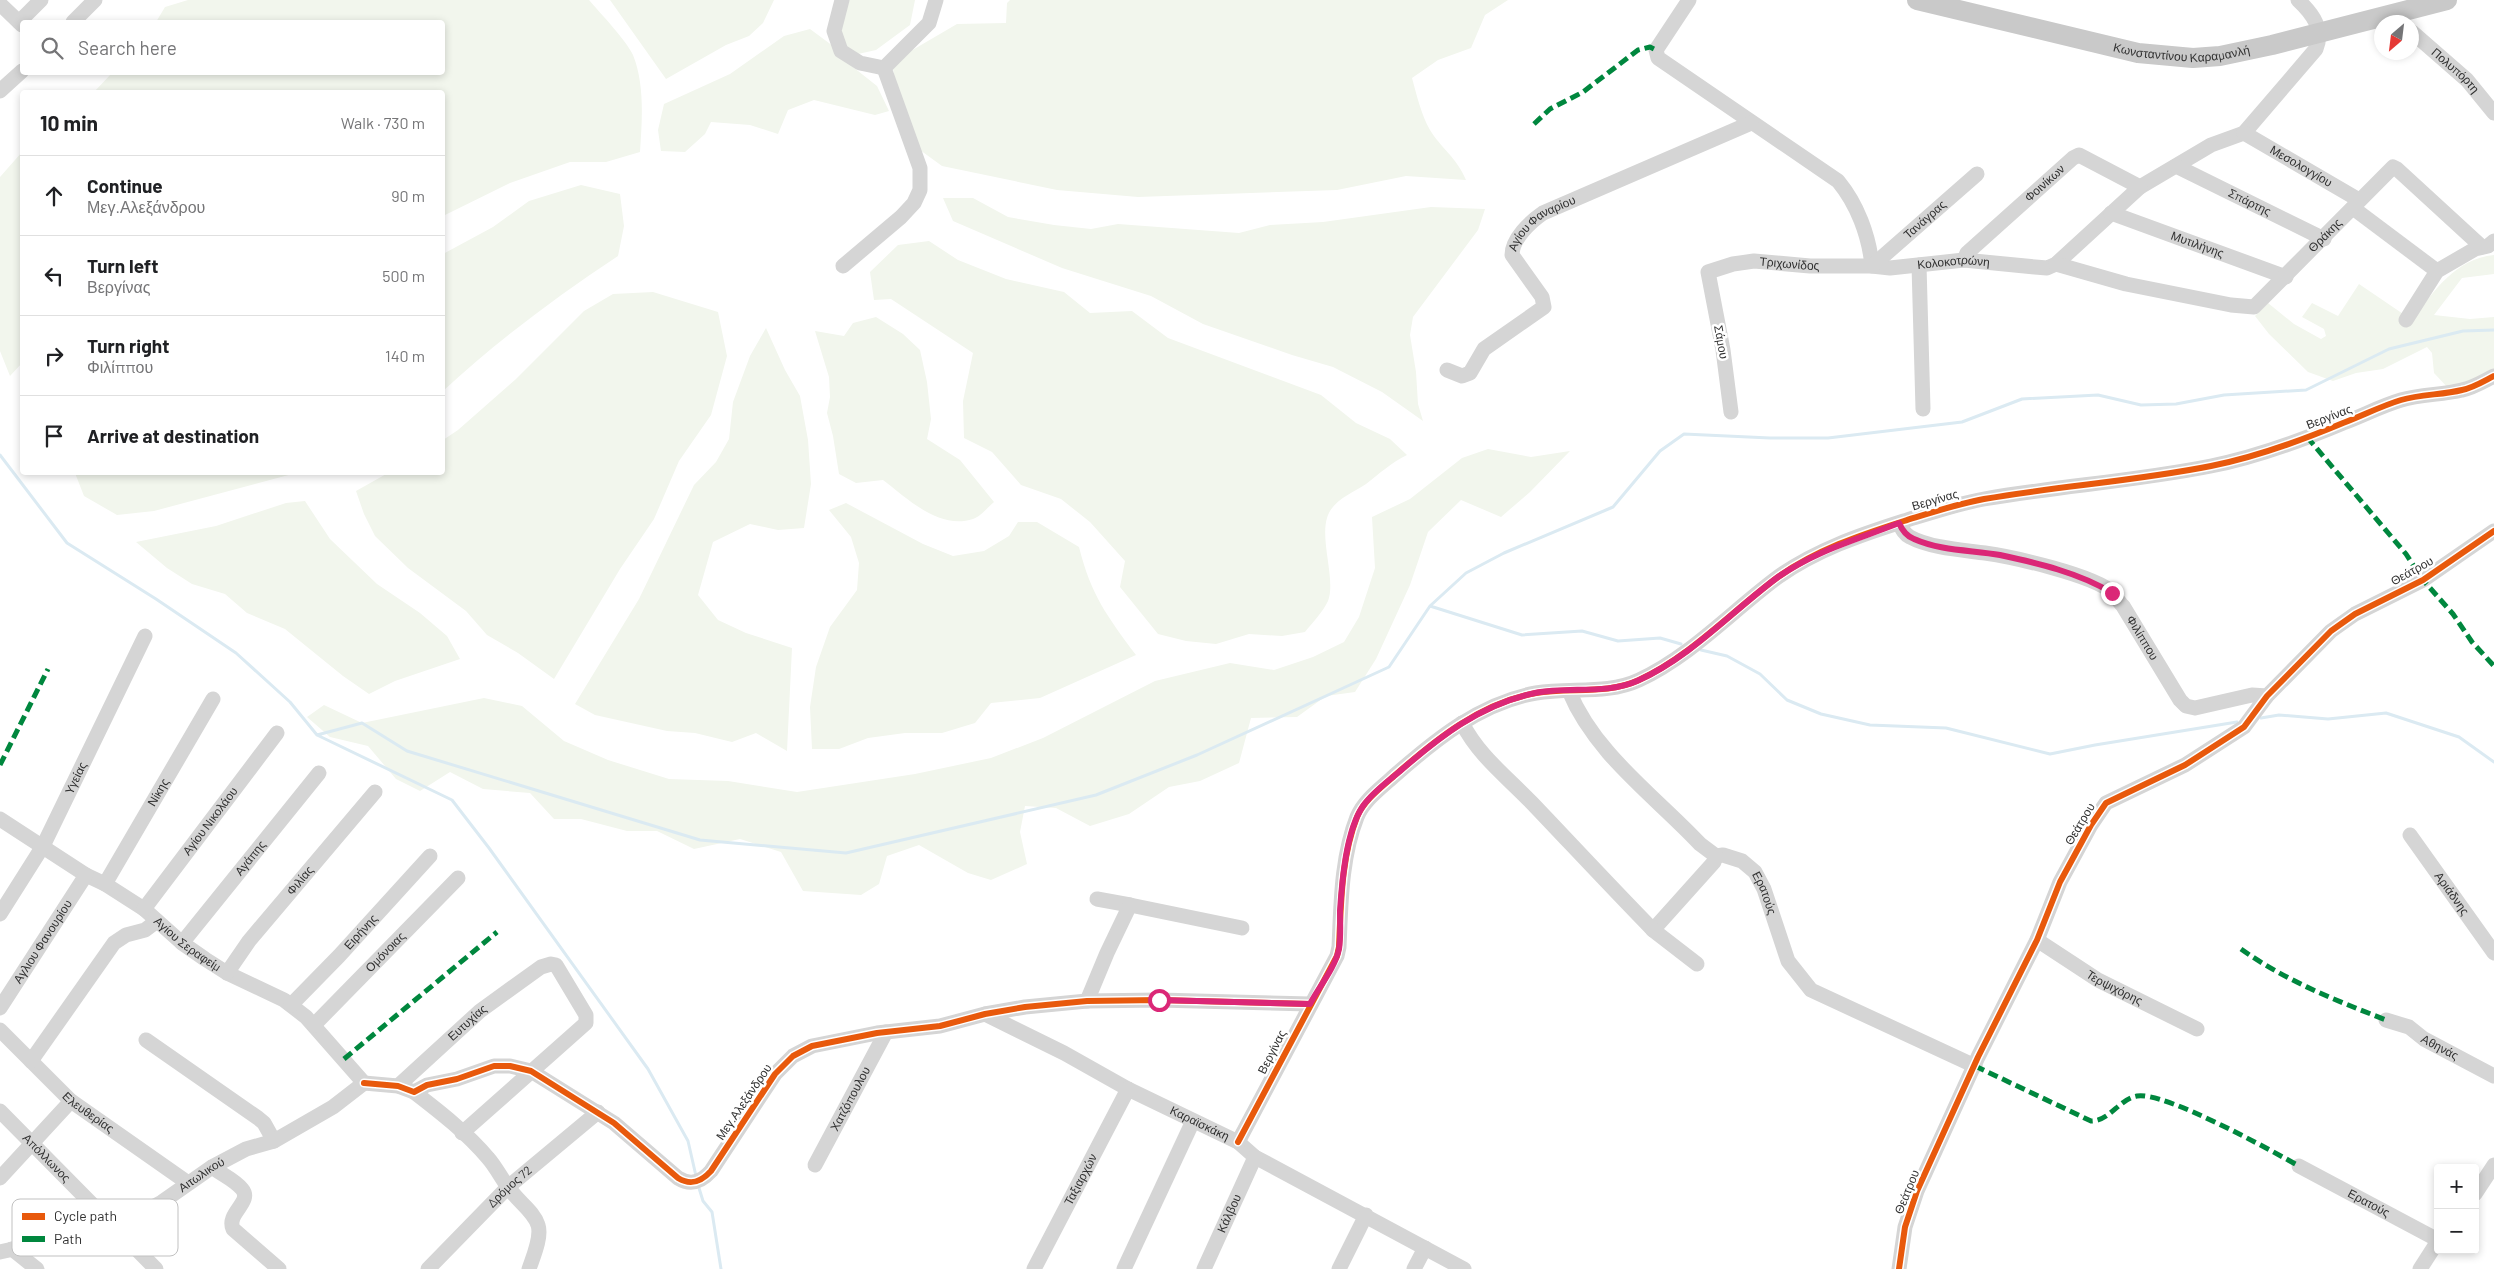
<!DOCTYPE html>
<html lang="en">
<head>
<meta charset="utf-8">
<style>
	:root { --surface:#fff; --page:#f6f6f6; --text:#202124; --muted:#757577; --line:#e0e0e0 }
	body { margin:0; font-family:Barlow,sans-serif; background:var(--page); color:var(--text) }
	.controls { position:absolute; right:15px; bottom:15px; display:grid; overflow:hidden; border-radius:5px; box-shadow:0 2px 8px #0003 }
	.controls button { width:45px; height:45px; display:grid; place-items:center; padding:0; border:0; border-bottom:1px solid var(--line); background:var(--surface); color:var(--text); font:25px sans-serif }
	.compass { position:absolute; left:2374px; top:15px; width:45px; height:45px; border-radius:50%; background:var(--surface); box-shadow:0 2px 8px #0003; rotate:208deg }
	.stop { position:absolute; width:15px; height:15px; margin:-11px; border:4px solid #db2777; border-radius:50%; background:#fff }
	.stop.end { background:#db2777; border-color:#fff; box-shadow:0 1px 5px #0008 }
	.list { margin:0; padding:0; list-style:none }
	h2 { display:flex; justify-content:space-between; align-items:center; height:65px; margin:0; padding:0 20px; font-size:21px }
	h2 small { font-size:16px; font-weight:400; color:var(--muted) }
	.list li { display:grid; grid-template-columns:32px 1fr auto; gap:15px; align-items:center; box-sizing:border-box; height:80px; padding:0 20px; border-top:1px solid var(--line) }
	.list b { display:block; font-size:19px; white-space:nowrap }
	.list p { margin:0; font-size:16px; white-space:nowrap; color:var(--muted) }
	.list em { font-size:16px; font-style:normal; color:var(--muted) }
	.icon { flex:none; width:28px; height:28px; fill:none; stroke:currentColor; stroke-width:2; stroke-linecap:round; stroke-linejoin:round }
	.map { position:relative; flex:none; width:2494px; height:1269px; overflow:hidden }
	.search { position:absolute; background:var(--surface); box-shadow:0 2px 8px #0003; left:20px; top:20px; width:425px; height:55px; display:flex; align-items:center; gap:12px; box-sizing:border-box; padding:0 18px; border-radius:5px; color:var(--muted); font-size:19px }
	.panel { position:absolute; background:var(--surface); box-shadow:0 2px 8px #0003; left:20px; top:90px; width:425px; height:385px; border-radius:5px }
	.map>svg:first-child { display:block }
	.green { fill:#f2f6ed }
	.lines { fill:none; stroke-linecap:round; stroke-linejoin:round }
	.stream { stroke:#dbeaf2; stroke-width:3 }
	.minor { stroke:#d5d5d5; stroke-width:15 }
	.major { stroke:#c9c9c9; stroke-width:20 }
	.quiet { stroke:#00873e; stroke-width:5; stroke-dasharray:10 5; stroke-linecap:butt }
	.cycleway-casing { stroke:#fff; stroke-width:9 }
	.cycleway { stroke:#e8590c; stroke-width:6 }
	.route { stroke:#db2777; stroke-width:6 }
	.labels { text-anchor:middle; stroke-width:5; stroke-linejoin:round; paint-order:stroke }
	.street-label { font-size:12px; fill:#313131; stroke:#fff }
	.key { fill:#fff; stroke:#c1c1c1; stroke-width:1 }
	.key-label { font-size:14px; fill:#313131 }
</style>
</head>
<body>
<div class="map">
<svg width="2494" height="1269" viewBox="0 0 2494 1269">
	<rect width="100%" height="100%" fill="#fff"/>
	<!-- green -->
	<path class="green" d="M188,0H589C601,14 626,40 633,55C645,85 642,121 640,152L606,162H570L510,183L443,216L442,92H94L112,73L442,72V22H156L165,7Z
		M610,0H774L763,23L749,36L726,45L666,79Z
		M848,0H915L910,25L876,50L858,54L838,45Z
		M1010,0H1508L1485,15L1471,48L1438,60L1412,78C1417,96 1421,114 1430,130C1441,148 1457,158 1466,180L1406,176L1337,190L1138,197L1057,190L942,166L920,150L895,82L892,62L957,24L1006,23L1007,3Z
		M810,29L833,46L853,67L877,86L889,111L875,115L814,100L788,110L778,134L750,125L711,122L705,134L685,152L661,151L658,130L664,104L730,74L784,36Z
		M22,152V363L10,376L0,351V177Z
		M581,185L620,194L624,226L618,256C556,297 497,341 443,391V254L493,227L529,201Z
		M943,198H973L1008,217L1054,225L1091,229L1118,224L1239,233L1270,225L1323,222L1431,207L1485,209L1478,230L1413,317L1410,335L1416,372L1418,404L1423,421L1382,392L1333,367L1292,355L1203,324L1151,296L1062,268L953,221Z
		M929,241L958,260L1006,279L1064,292L1090,313L1132,311L1168,338L1321,395L1356,423L1390,439L1407,455C1391,463 1380,473 1366,484C1353,493 1332,500 1327,518C1320,541 1336,581 1328,601C1323,612 1312,623 1305,632L1282,636L1249,634L1216,644L1186,641L1158,634L1120,587L1125,561L1090,522L1061,499L1021,485L992,452L964,438L963,401L973,353L891,299L874,300L870,272L898,245Z
		M2494,255V274L2462,278L2434,315L2470,319L2494,317V374L2449,389L2434,373L2432,353L2427,347L2383,369L2356,373L2333,381L2308,372L2269,334L2255,316L2268,303L2294,324L2321,339L2326,336L2324,329L2302,317L2312,303L2338,316L2359,284L2412,320C2434,291 2455,259 2494,255Z
		M653,292L718,312L727,356L711,415L679,461L654,519L620,569L554,679L518,653L487,635L466,611L408,568L375,536L364,514L356,491L388,473L442,472L443,440L458,430L516,379L584,311L613,294Z
		M876,317L903,334L920,350L927,382L931,419L927,439L960,460L994,502C988,507 980,517 973,519C939,530 908,499 883,480L856,483L839,474L833,436L827,413L830,397L829,377L815,331L844,336L853,323Z
		M766,328L785,370L800,396L808,440L811,484L804,528L778,530L750,524L713,542L698,595L718,620L746,633L792,648L787,751L756,733L732,742L695,733L667,731L595,715L575,704L639,599L694,485L716,462L729,439L733,402L750,356Z
		M1488,449L1531,457L1570,451L1530,492L1501,517L1461,500L1428,532L1410,585L1376,659L1355,692L1326,696L1297,717L1251,718L1239,763L1200,781L1169,787L1129,814L1090,826L1056,808L1025,806L1020,832L1027,864L991,880L968,873L919,845L887,856L879,884L861,895L803,891L781,852L740,839L694,849L657,831H627L581,819H554L530,793L483,789L450,772L420,791L396,779L368,746L330,737L307,717L324,705L362,723L484,698L522,706L564,741L608,760L669,779L728,781L797,792L915,774L991,758L1043,738L1155,681L1230,663L1274,670L1313,657L1344,642L1359,617L1375,568L1372,517L1410,499L1462,458Z
		M75,473V472L296,473L154,511L117,515L84,496Z
		M305,501L330,539L377,584L420,613L447,636L460,659L395,681L369,694L343,676L285,629L247,613L225,594L192,584L167,568L136,542L216,526L286,503Z
		M846,503L923,544L953,556L984,551L1009,536L1018,522H1037L1079,547C1091,595 1107,616 1136,655L1040,698L991,703L975,723L942,733H905L868,738L839,749H812L810,707L816,667L830,627L857,590L859,563L851,537L829,510Z"/>
	<g class="lines">
		<!-- stream -->
		<path class="stream" d="M0,455L67,543L156,599L236,653L290,702L317,735L452,800L489,848L648,1069L688,1141L696,1176
			M1430,606L1522,635L1582,631L1618,641L1660,638L1681,644
			M1701,650L1727,656L1760,674L1787,700L1821,714L1870,725L1946,728L2050,754L2095,745L2237,722
			M2261,718L2279,715L2328,719L2386,713L2459,737L2494,762
			M317,735L362,723L407,751L700,840L846,853L1096,795L1197,755L1389,667L1430,606L1466,573L1504,553L1613,507L1660,451L1684,434L1770,438H1828L1962,422L2022,399L2098,395L2141,405L2176,404L2224,395L2306,390L2389,349L2463,331L2494,330
			M699,1188L703,1201L712,1212L721,1269"/>
		<!-- minor -->
		<g class="minor">
			<path d="M842,0L834,31L841,51L860,63L884,68L929,23L936,0"/>
			<path id="s1" d="M1689,0L1656,50L1658,58L1838,181C1857,204 1869,235 1872,266L1890,268L1964,260L2035,267L2047,268L2056,264L2140,187L2211,145L2244,133L2316,49C2324,29 2313,14 2298,0"/>
			<path d="M0,4L22,25"/>
			<path d="M19,22L41,0"/>
			<path d="M73,22L95,0"/>
			<path id="s2" d="M2412,32L2467,80L2494,113"/>
			<path d="M0,91L22,71"/>
			<path id="s3" d="M2244,133L2359,200"/>
			<path id="s4" d="M2176,166L2324,239"/>
			<path d="M2353,208L2437,271"/>
			<path id="s5" d="M2111,213L2286,277"/>
			<path id="s6" d="M1964,260L1967,253L2073,158L2079,155L2140,187"/>
			<path id="s7" d="M2056,264L2126,284L2231,305L2254,307L2393,167L2397,169L2482,247"/>
			<path d="M1919,265L1923,409"/>
			<path d="M843,266L901,217L914,203L920,190V168L884,68"/>
			<path d="M2406,320L2437,271L2475,249L2488,246L2494,241"/>
			<path id="s8" d="M1447,370L1462,376L1470,373L1484,349L1544,307L1542,297L1512,255C1512,239 1530,222 1543,213L1751,123"/>
			<path id="s9" d="M1731,412L1723,350L1708,272L1733,264L1754,261L1810,266H1872L1977,174"/>
			<path id="s10" d="M1899,523C1902,529 1904,534 1910,537C1930,548 1963,550 1985,553C2013,557 2094,575 2113,593C2116,597 2119,602 2123,606L2180,700L2186,706L2195,708L2252,695L2267,696"/>
			<path id="s11" d="M1569,691C1595,754 1655,796 1700,844L1716,856L1723,855L1742,861L1755,872L1764,889L1788,961L1811,990L1975,1066"/>
			<path d="M1462,723C1479,756 1506,776 1532,803C1572,845 1612,888 1653,930L1714,862L1716,856"/>
			<path id="s12" d="M0,819L86,875L105,884L144,909L182,943L205,959L227,973L284,1000L306,1017L364,1083"/>
			<path id="s13" d="M2410,835L2494,953"/>
			<path id="s14" d="M105,884L213,699"/>
			<path d="M1097,899L1130,905"/>
			<path id="s15" d="M144,909L277,733"/>
			<path id="s16" d="M0,914L43,846L145,636"/>
			<path d="M1653,930L1697,964"/>
			<path id="s17" d="M2037,940L2098,980L2197,1029"/>
			<path id="s18" d="M182,943L319,773"/>
			<path id="s19" d="M227,973L249,941L375,792"/>
			<path d="M1087,1001L1107,953L1130,905L1242,928"/>
			<path id="s20" d="M291,1005L339,956L430,856"/>
			<path id="s21" d="M0,1008L86,875"/>
			<path id="s22" d="M985,1014L1064,1053L1128,1089L1238,1142L1255,1157L1464,1269"/>
			<path id="s23" d="M2386,1020L2409,1027L2424,1039L2494,1076"/>
			<path id="s24" d="M314,1025L458,878"/>
			<path id="s25" d="M0,1030L71,1101L188,1183"/>
			<path d="M146,1040L258,1118L264,1123L274,1141"/>
			<path d="M31,1061L114,943L126,935L145,930L157,921"/>
			<path d="M364,1083L398,1086L414,1092L427,1085L457,1079L494,1066H510L531,1071L614,1123L678,1178C691,1186 701,1182 711,1171L775,1074L793,1056L812,1046L877,1033L940,1026L985,1014L1025,1007L1087,1001L1159,1000L1310,1004"/>
			<path id="s26" d="M398,1086L480,1011L541,967L551,964L556,965L586,1015V1023L462,1133"/>
			<path d="M414,1092C440,1112 467,1133 488,1158C497,1168 503,1182 512,1192C520,1203 534,1212 538,1225C542,1237 533,1257 529,1269"/>
			<path id="s27" d="M0,1111L156,1269"/>
			<path d="M1238,1142L1337,956L1339,947C1341,904 1341,858 1357,817C1364,800 1381,788 1394,776C1435,740 1480,703 1536,693C1570,687 1607,695 1639,680C1691,656 1732,611 1778,577C1816,550 1860,535 1904,521C1930,513 1957,504 1984,499C2059,486 2136,481 2211,466C2257,457 2300,441 2343,423C2362,416 2381,406 2401,400C2421,394 2442,395 2462,390C2473,388 2484,381 2494,376"/>
			<path id="s28" d="M815,1165L886,1032"/>
			<path id="s29" d="M2299,1166L2438,1240"/>
			<path d="M212,1167C221,1174 235,1180 242,1189C253,1202 226,1213 233,1229L279,1269"/>
			<path d="M0,1178L71,1101"/>
			<path d="M2475,1194L2494,1165"/>
			<path d="M12,1249L37,1269"/>
			<path id="s30" d="M0,1252L115,1227L162,1202L212,1167L246,1149L274,1141L333,1107L364,1083"/>
			<path id="s31" d="M428,1269L508,1187L598,1112"/>
			<path id="s32" d="M1034,1269L1128,1089"/>
			<path d="M1124,1269L1193,1121"/>
			<path id="s33" d="M1204,1269L1255,1157"/>
			<path d="M1339,1269L1366,1215"/>
			<path d="M1414,1269L1425,1248"/>
			<path d="M1899,1269L1905,1227L1917,1191L1978,1057L2037,940L2060,882L2091,825L2106,803L2185,765L2244,727L2267,696L2331,631L2355,614L2423,580L2494,531"/>
			<path d="M2420,1269L2438,1241"/>
		</g>
		<!-- major -->
		<path class="major" id="s34" d="M1917,0L2138,53L2193,58L2220,56L2272,45L2447,0"/>
		<!-- quiet -->
		<path class="quiet" d="M1534,124L1550,109L1583,92L1638,50L1650,47L1656,50
			M2307,437L2406,554L2423,580L2453,614L2472,642L2494,666
			M0,765L48,669
			M2241,949C2286,981 2335,1000 2386,1020
			M344,1059L497,932
			M1975,1066L2091,1121C2110,1121 2119,1099 2137,1096C2164,1091 2272,1151 2299,1166"/>
		<!-- cycleway casing -->
		<g class="cycleway-casing">
			<path id="cycleway" d="M364,1083L398,1086L414,1092L427,1085L457,1079L494,1066H510L531,1071L614,1123L678,1178C691,1186 701,1182 711,1171L775,1074L793,1056L812,1046L877,1033L940,1026L985,1014L1025,1007L1087,1001L1159,1000L1310,1004
				M1238,1142L1337,956L1339,947C1341,904 1341,858 1357,817C1364,800 1381,788 1394,776C1435,740 1480,703 1536,693C1570,687 1607,695 1639,680C1691,656 1732,611 1778,577C1816,550 1860,535 1904,521C1930,513 1957,504 1984,499C2059,486 2136,481 2211,466C2257,457 2300,441 2343,423C2362,416 2381,406 2401,400C2421,394 2442,395 2462,390C2473,388 2484,381 2494,376
				M1899,1269L1905,1227L1917,1191L1978,1057L2037,940L2060,882L2091,825L2106,803L2185,765L2244,727L2267,696L2331,631L2355,614L2423,580L2494,531"/>
		</g>
		<!-- cycleway -->
		<use href="#cycleway" class="cycleway"/>
	</g>
	<g class="lines">
		<!-- route -->
		<path class="route" d="M1159,1000L1310,1004C1319,987 1335,968 1339,949C1341,937 1340,923 1340,911C1342,881 1346,831 1363,806C1372,793 1387,782 1399,772C1439,737 1481,704 1535,693C1568,686 1605,695 1637,681C1691,657 1732,611 1778,577C1817,550 1856,540 1899,523C1902,530 1906,536 1914,539C1941,551 1972,550 2000,555C2037,563 2080,573 2112,593"/>
	</g>
	<g class="labels">
		<!-- street labels -->
		<g class="street-label">
			<text dy="4" stroke="none"><textPath href="#s34" startOffset="271">Κωνσταντίνου Καραμανλή</textPath></text>
			<text dy="4" stroke="none"><textPath href="#s2" startOffset="58">Πολυπόρτη</textPath></text>
			<text dy="4" stroke="none"><textPath href="#s3" startOffset="66">Μεσολογγίου</textPath></text>
			<text dy="4" stroke="none"><textPath href="#s6" startOffset="112">Φοινίκων</textPath></text>
			<text dy="4" stroke="none"><textPath href="#s4" startOffset="82">Σπάρτης</textPath></text>
			<text dy="4" stroke="none"><textPath href="#s9" startOffset="378">Τανάγρας</textPath></text>
			<text dy="4" stroke="none"><textPath href="#s8" startOffset="234">Αγίου Φαναρίου</textPath></text>
			<text dy="4" stroke="none"><textPath href="#s7" startOffset="304">Θράκης</textPath></text>
			<text dy="4" stroke="none"><textPath href="#s5" startOffset="92">Μυτιλήνης</textPath></text>
			<text dy="4" stroke="none"><textPath href="#s9" startOffset="225">Τριχωνίδος</textPath></text>
			<text dy="4" stroke="none"><textPath href="#s1" startOffset="461">Κολοκοτρώνη</textPath></text>
			<text transform="translate(1721 342) rotate(80)" y="4">Σάμου</text>
			<text transform="translate(2329 417) rotate(-21)" y="4">Βεργίνας</text>
			<text transform="translate(1935 500) rotate(-16)" y="4">Βεργίνας</text>
			<text transform="translate(2412 571) rotate(-29)" y="4">Θεάτρου</text>
			<text dy="4" stroke="none"><textPath href="#s10" startOffset="284">Φιλίππου</textPath></text>
			<text dy="4" stroke="none"><textPath href="#s16" startOffset="156">Υγείας</textPath></text>
			<text dy="4" stroke="none"><textPath href="#s14" startOffset="106">Νίκης</textPath></text>
			<text dy="4" stroke="none"><textPath href="#s15" startOffset="110">Αγίου Νικολάου</textPath></text>
			<text transform="translate(2080 824) rotate(-59)" y="4">Θεάτρου</text>
			<text dy="4" stroke="none"><textPath href="#s18" startOffset="109">Αγάπης</textPath></text>
			<text dy="4" stroke="none"><textPath href="#s19" startOffset="118">Φιλίας</textPath></text>
			<text dy="4" stroke="none"><textPath href="#s11" startOffset="290">Ερατούς</textPath></text>
			<text dy="4" stroke="none"><textPath href="#s13" startOffset="72">Αριάδνης</textPath></text>
			<text dy="4" stroke="none"><textPath href="#s20" startOffset="101">Ειρήνης</textPath></text>
			<text dy="4" stroke="none"><textPath href="#s21" startOffset="79">Αγλιου Φανουρίου</textPath></text>
			<text dy="4" stroke="none"><textPath href="#s12" startOffset="226">Αγίου Σεραφείμ</textPath></text>
			<text dy="4" stroke="none"><textPath href="#s24" startOffset="102">Ομόνοιας</textPath></text>
			<text dy="4" stroke="none"><textPath href="#s17" startOffset="91">Τερψιχόρης</textPath></text>
			<text dy="4" stroke="none"><textPath href="#s26" startOffset="94">Ευτυχίας</textPath></text>
			<text dy="4" stroke="none"><textPath href="#s23" startOffset="61">Αθηνάς</textPath></text>
			<text transform="translate(1272 1052) rotate(-63)" y="4">Βεργίνας</text>
			<text dy="4" stroke="none"><textPath href="#s28" startOffset="75">Χατζόπουλου</textPath></text>
			<text transform="translate(744 1102) rotate(-56)" y="4">Μεγ.Αλεξάνδρου</text>
			<text dy="4" stroke="none"><textPath href="#s25" startOffset="121">Ελευθερίας</textPath></text>
			<text dy="4" stroke="none"><textPath href="#s22" startOffset="241">Καραϊσκάκη</textPath></text>
			<text dy="4" stroke="none"><textPath href="#s27" startOffset="66">Απόλλωνος</textPath></text>
			<text dy="4" stroke="none"><textPath href="#s30" startOffset="219">Αιτωλικού</textPath></text>
			<text dy="4" stroke="none"><textPath href="#s32" startOffset="101">Ταξιαρχών</textPath></text>
			<text dy="4" stroke="none"><textPath href="#s31" startOffset="116">Δρόμος 72</textPath></text>
			<text transform="translate(1907 1192) rotate(-68)" y="4">Θεάτρου</text>
			<text dy="4" stroke="none"><textPath href="#s29" startOffset="79">Ερατούς</textPath></text>
			<text dy="4" stroke="none"><textPath href="#s33" startOffset="61">Κάλβου</textPath></text>
		</g>
	</g>
	<!-- legend -->
	<rect x="12" y="1199" width="166" height="57" rx="8" class="key"/>
	<rect x="22" y="1213" width="23" height="7" fill="#e8590c"/>
	<rect x="22" y="1236" width="23" height="6" fill="#00873e"/>
	<g class="key-label">
		<text x="54" y="1221">Cycle path</text>
		<text x="54" y="1244">Path</text>
	</g>
</svg>
<div class="controls">
<button>+</button>
<button>−</button>
</div>
<svg class="compass" viewBox="-18 -18 36 36"><path d="M0-13l5 13h-10z" fill="#e53935"/><path d="M0 13l5-13h-10z" fill="#757577"/></svg>
<div class="stop" style="left:1159px;top:1000px"></div>
<div class="stop end" style="left:2112px;top:593px"></div>
<div class="search"><svg class="icon" aria-label="search" viewBox="0 0 24 24"><circle cx="10" cy="10" r="6"/><path d="M15 15l6 6"/></svg>Search here</div>
<section class="panel">
<h2>10 min<small>Walk · 730 m</small></h2>
<ul class="list">
<li><svg class="icon" aria-label="ahead" viewBox="0 0 24 24"><path d="M12 20V5M6 11l6-6 6 6"/></svg><div><b>Continue</b><p>Μεγ.Αλεξάνδρου</p></div><em>90 m</em></li>
<li><svg class="icon" aria-label="left" viewBox="0 0 24 24"><path d="M17 20v-9H6M10 6l-5 5 5 5"/></svg><div><b>Turn left</b><p>Βεργίνας</p></div><em>500 m</em></li>
<li><svg class="icon" aria-label="right" viewBox="0 0 24 24"><path d="M7 20v-9h11M14 6l5 5-5 5"/></svg><div><b>Turn right</b><p>Φιλίππου</p></div><em>140 m</em></li>
<li><svg class="icon" aria-label="arrive" viewBox="0 0 24 24"><path d="M6 21V4h12l-3 4 3 4H6"/></svg><div><b>Arrive at destination</b></div></li>
</ul>
</section>
</div>
</body>
</html>
